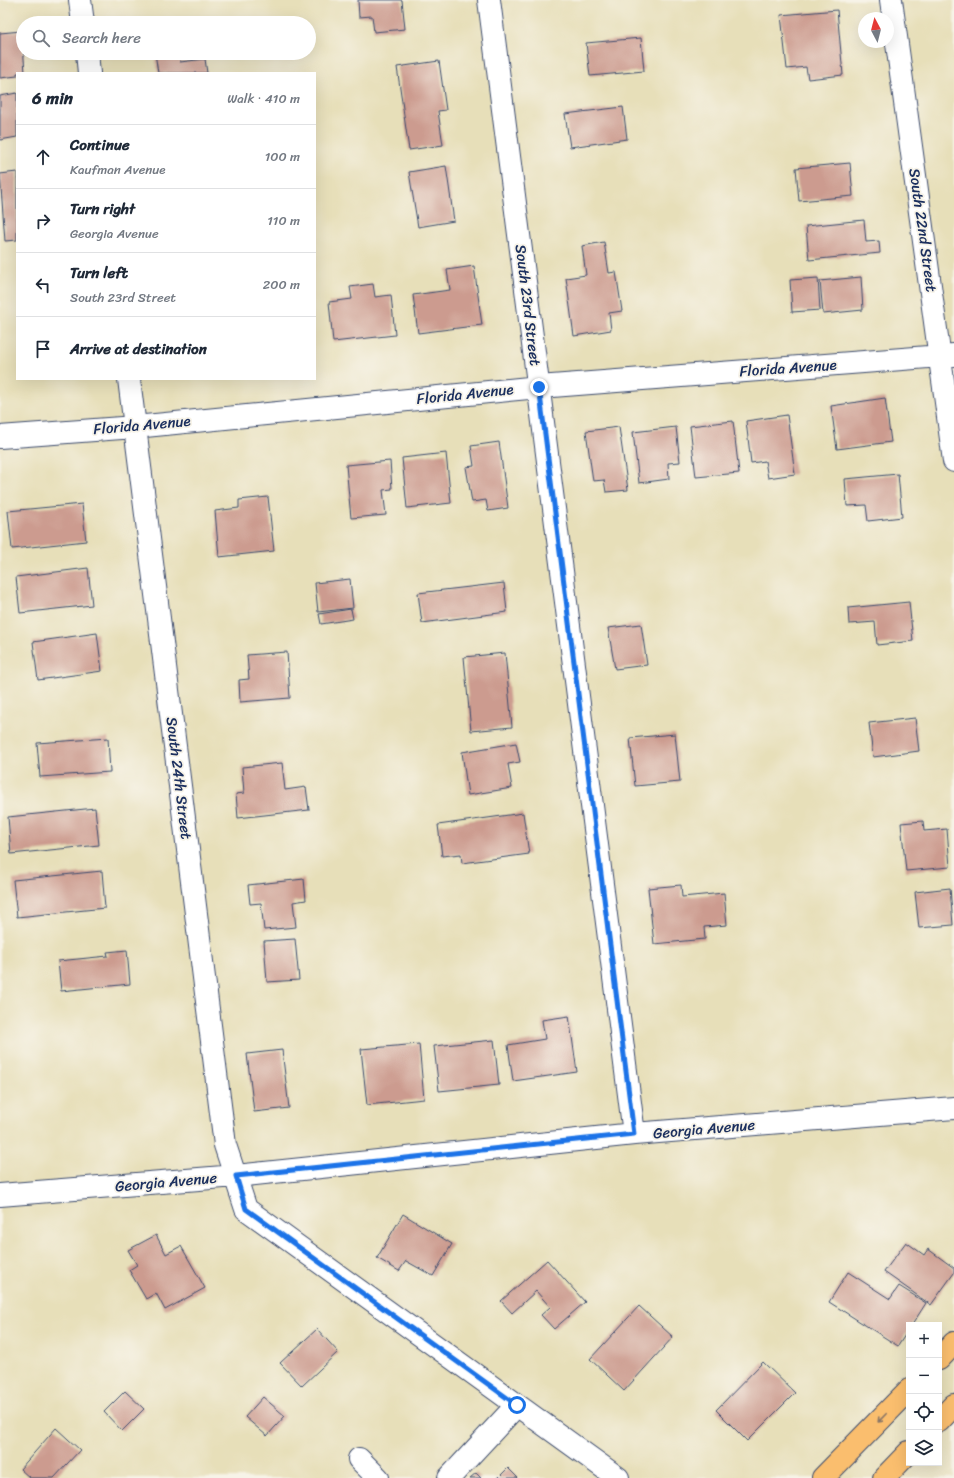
<!DOCTYPE html>
<html lang="en">
<head>
<meta charset="utf-8">
<style>
	:root { --surface:#fff; --page:#f2f2f3; --text:#1f2937; --muted:#747a83; --line:#e0e1e3 }
	body { margin:0; font-family:Sriracha,sans-serif; background:var(--page); color:var(--text) }
	.controls { position:absolute; right:12px; bottom:12px; display:grid; overflow:hidden; border-radius:0px; box-shadow:0 4px 16px #0002 }
	.controls button { width:36px; height:36px; display:grid; place-items:center; padding:0; border:0; border-bottom:1px solid var(--line); background:var(--surface); color:var(--text); font:20px sans-serif }
	.compass { position:absolute; left:858px; top:12px; width:36px; height:36px; border-radius:50%; background:var(--surface); box-shadow:0 4px 16px #0002; rotate:353deg }
	.stop { position:absolute; width:12px; height:12px; margin:-9px; border:3px solid #1a73e8; border-radius:50%; background:#fff }
	.stop.end { background:#1a73e8; border-color:#fff; box-shadow:0 1px 4px #0008 }
	.list { margin:0; padding:0; list-style:none }
	h2 { display:flex; justify-content:space-between; align-items:center; height:52px; margin:0; padding:0 16px; font-size:17px }
	h2 small { font-size:13px; font-weight:400; color:var(--muted) }
	.list li { display:grid; grid-template-columns:26px 1fr auto; gap:12px; align-items:center; box-sizing:border-box; height:64px; padding:0 16px; border-top:1px solid var(--line) }
	.list b { display:block; font-size:15px; white-space:nowrap }
	.list p { margin:0; font-size:13px; white-space:nowrap; color:var(--muted) }
	.list em { font-size:13px; font-style:normal; color:var(--muted) }
	.icon { flex:none; width:22px; height:22px; fill:none; stroke:currentColor; stroke-width:2; stroke-linecap:round; stroke-linejoin:round }
	.map { position:relative; flex:none; width:954px; height:1478px; overflow:hidden }
	.search { position:absolute; background:var(--surface); box-shadow:0 4px 16px #0002; left:16px; top:16px; width:300px; height:44px; display:flex; align-items:center; gap:10px; box-sizing:border-box; padding:0 14px; border-radius:22px; color:var(--muted); font-size:15px }
	.panel { position:absolute; background:var(--surface); box-shadow:0 4px 16px #0002; left:16px; top:72px; width:300px; height:308px; border-radius:0px }
	.map>svg:first-child { display:block }
	.building { fill:#cc9b8f }
	.lines { fill:none; stroke-linecap:round; stroke-linejoin:round }
	.minor-casing { stroke:#3a496c; stroke-width:24 }
	.major-casing { stroke:#3a496c; stroke-width:24 }
	.minor { stroke:#fff; stroke-width:22 }
	.major { stroke:#fabe6e; stroke-width:22 }
	.oneway { stroke:#8a7666 }
	.route { stroke:#1a73e8; stroke-width:5 }
	.labels { text-anchor:middle; stroke-width:3.5; stroke-linejoin:round; paint-order:stroke }
	.street-label { font-size:15px; fill:#1b2f5e; stroke:#f7f3e8 }
</style>
</head>
<body>
<div class="map">
<svg width="954" height="1478" viewBox="0 0 954 1478">
	<rect width="100%" height="100%" fill="#f7f3e8"/>
	<filter id="ink" filterUnits="userSpaceOnUse"><feTurbulence type="fractalNoise" baseFrequency=".025" numOctaves="2"/><feDisplacementMap in="SourceGraphic" scale="8" xChannelSelector="R" yChannelSelector="G"/><feConvolveMatrix kernelMatrix="1 2 1 2 8 2 1 2 1" color-interpolation-filters="sRGB"/></filter>
	<filter id="wash" filterUnits="userSpaceOnUse"><feTurbulence type="fractalNoise" baseFrequency=".012" numOctaves="4" result="noise"/><feDisplacementMap in="SourceGraphic" scale="16" xChannelSelector="R" yChannelSelector="G"/><feGaussianBlur stdDeviation="0.9" result="paint"/><feColorMatrix in="noise" values="0 0 0 0 0 0 0 0 0 0 0 0 0 0 0 0 0 1.4 0 .05"/><feComposite in="paint" operator="in"/></filter>
	<g filter="url(#wash)">
		<rect width="100%" height="100%" fill="#e7dfb9"/>
		<g id="blocks">
			<!-- building -->
			<path class="building" d="M358,0H402L405,29L374,32L372,16L359,17Z
				M837,10L843,75L808,79L806,67L787,69L781,15Z
				M22,31L25,73H17V76L0,78V33Z
				M641,38L644,71L590,76L586,43Z
				M155,53H179L180,62L205,59L207,73H158Z
				M439,61L446,110L438,111L443,145L409,150L397,67Z
				M17,93V137L0,140V96Z
				M623,107L627,139L570,147L565,114Z
				M850,163L853,196L799,201L796,168Z
				M446,166L454,221L418,227L409,172Z
				M17,172V240L5,241L0,174Z
				M864,220L866,242L879,241L880,253L809,260L806,226Z
				M604,242L609,273L616,272L622,311L609,313L611,330L574,336L566,278L586,275L582,246Z
				M474,266L482,325L418,333L413,295L450,290L447,270Z
				M861,277L863,310L823,314L820,281Z
				M818,278L820,310L792,312L790,280Z
				M373,284L375,297L391,295L395,335L333,342L329,302L352,299L350,287Z
				M885,398L891,442L837,449L831,406Z
				M787,415L795,474L768,478L765,461L751,463L746,421Z
				M733,421L739,473L696,477L690,426Z
				M619,427L628,490L606,492L604,480L593,481L586,431Z
				M676,427L680,462L668,463L669,479L639,483L633,432Z
				M499,442L508,508L488,511L486,500L472,502L466,467L474,466L471,446Z
				M446,453L451,503L407,508L402,458Z
				M390,461L392,489L383,490L386,515L351,518L346,465Z
				M898,474L902,517L868,521L866,505L847,506L845,479Z
				M268,497L274,551L219,557L215,511L239,508V500Z
				M82,504L86,541L12,549L8,511Z
				M88,568L92,605L20,613L16,577Z
				M350,579L353,608L318,612L315,583Z
				M504,583L507,612L422,623L418,593Z
				M909,602L913,641L877,645L875,622L849,624L848,608Z
				M351,609L353,619L321,624L319,614Z
				M641,624L647,665L615,669L608,628Z
				M97,633L102,671L38,680L33,642Z
				M287,652L290,698L240,702L239,680L249,679L247,655Z
				M505,653L512,727L471,731L464,657Z
				M915,718L919,751L873,757L869,723Z
				M675,734L680,782L635,786L630,738Z
				M108,738L110,772L40,777L37,743Z
				M516,743L520,762L508,764L512,788L468,795L462,752Z
				M282,763L285,790L306,787L309,810L238,818L236,794L244,793L242,767Z
				M95,808L99,845L11,854L8,817Z
				M523,813L529,854L462,863L461,854L442,856L438,825Z
				M923,821L924,831L947,829L950,867L906,871L901,823Z
				M102,871L105,908L17,917L13,880Z
				M304,879L306,900L293,902L296,927L264,930L261,903L250,904L248,885Z
				M681,885L682,897L724,893L727,925L704,927L705,939L654,944L648,888Z
				M950,888L953,925L919,928L915,892Z
				M295,939L299,980L267,982L264,941Z
				M127,950L130,984L61,991L58,961L108,956L107,952Z
				M569,1016L577,1072L513,1081L508,1045L545,1039L542,1020Z
				M494,1040L499,1085L439,1091L434,1046Z
				M419,1044L424,1099L367,1105L361,1049Z
				M282,1050L289,1108L254,1112L247,1054Z
				M403,1214L452,1244L433,1276L406,1261L399,1271L377,1258Z
				M156,1235L166,1254L181,1246L205,1288L165,1310L156,1293L146,1299L129,1270L137,1265L128,1250Z
				M906,1242L924,1255L928,1249L954,1268V1273L931,1305L884,1272Z
				M547,1260L585,1302L554,1329L541,1315L550,1307L536,1291L512,1313L501,1301Z
				M848,1272L890,1299L899,1286L926,1303L912,1325H909V1329L898,1346L829,1302Z
				M639,1306L673,1337L624,1391L590,1359Z
				M317,1329L338,1352L302,1386L280,1363Z
				M763,1362L795,1393L747,1441L716,1410Z
				M125,1391L144,1409L122,1431L104,1412Z
				M263,1397L285,1416L267,1436L245,1417Z
				M56,1428L80,1450L54,1478H30L20,1469Z
				M508,1468L518,1478H498Z
				M476,1473L481,1478H470Z"/>
		</g>
	</g>
	<g filter="url(#ink)">
		<use href="#blocks" fill-opacity="0" stroke="#3a496c" stroke-width="1"/>
		<g class="lines">
			<!-- minor casing -->
			<g class="minor-casing">
				<path id="minor" d="M80,0L83,23
					M489,0L634,1134
					M891,0L954,461
					M87,53L89,73
					M129,379L225,1145L246,1209L618,1478
					M0,437L135,427L539,387L954,355
					M0,1195L236,1176L634,1134L954,1108
					M359,1459L378,1478
					M449,1478L517,1405"/>
			</g>
			<!-- major casing -->
			<g class="major-casing">
				<path id="major" d="M939,1359L954,1343
					M939,1421L954,1405
					M823,1478L909,1390
					M884,1478L909,1452"/>
			</g>
			<!-- minor -->
			<use href="#minor" class="minor"/>
			<!-- major -->
			<use href="#major" class="major"/>
		</g>
		<!-- one-way arrows -->
		<defs><path id="oneway-shaft" d="M-6 0H5M1.5-3L5.5 0L1.5 3" fill="none" stroke-width="1.6" stroke-linecap="round" stroke-linejoin="round"/></defs>
		<use class="oneway" href="#oneway-shaft" transform="translate(882 1418) rotate(134)"/>
	</g>
	<g class="lines" filter="url(#ink)">
		<!-- route -->
		<path class="route" d="M517,1405L246,1209L236,1176L634,1134L539,387"/>
	</g>
	<g class="labels">
		<!-- street labels -->
		<g class="street-label">
			<text transform="translate(923 230) rotate(82)" y="5">South 22nd Street</text>
			<text transform="translate(528 305) rotate(83)" y="5">South 23rd Street</text>
			<text transform="translate(788 368) rotate(-4)" y="5">Florida Avenue</text>
			<text transform="translate(465 394) rotate(-6)" y="5">Florida Avenue</text>
			<text transform="translate(142 425) rotate(-5)" y="5">Florida Avenue</text>
			<text transform="translate(179 778) rotate(83)" y="5">South 24th Street</text>
			<text transform="translate(704 1129) rotate(-5)" y="5">Georgia Avenue</text>
			<text transform="translate(166 1182) rotate(-5)" y="5">Georgia Avenue</text>
		</g>
	</g>
</svg>
<div class="controls">
<button>+</button>
<button>−</button>
<button><svg class="icon" aria-label="locate" viewBox="0 0 24 24"><circle cx="12" cy="12" r="6"/><path d="M12 2v4M12 18v4M2 12h4M18 12h4"/></svg></button>
<button><svg class="icon" aria-label="layers" viewBox="0 0 24 24"><path d="M12 4l9 5-9 5-9-5zM3 14l9 5 9-5"/></svg></button>
</div>
<svg class="compass" viewBox="-18 -18 36 36"><path d="M0-13l5 13h-10z" fill="#e53935"/><path d="M0 13l5-13h-10z" fill="#747a83"/></svg>
<div class="stop" style="left:517px;top:1405px"></div>
<div class="stop end" style="left:539px;top:387px"></div>
<div class="search"><svg class="icon" aria-label="search" viewBox="0 0 24 24"><circle cx="10" cy="10" r="6"/><path d="M15 15l6 6"/></svg>Search here</div>
<section class="panel">
<h2>6 min<small>Walk · 410 m</small></h2>
<ul class="list">
<li><svg class="icon" aria-label="ahead" viewBox="0 0 24 24"><path d="M12 20V5M6 11l6-6 6 6"/></svg><div><b>Continue</b><p>Kaufman Avenue</p></div><em>100 m</em></li>
<li><svg class="icon" aria-label="right" viewBox="0 0 24 24"><path d="M7 20v-9h11M14 6l5 5-5 5"/></svg><div><b>Turn right</b><p>Georgia Avenue</p></div><em>110 m</em></li>
<li><svg class="icon" aria-label="left" viewBox="0 0 24 24"><path d="M17 20v-9H6M10 6l-5 5 5 5"/></svg><div><b>Turn left</b><p>South 23rd Street</p></div><em>200 m</em></li>
<li><svg class="icon" aria-label="arrive" viewBox="0 0 24 24"><path d="M6 21V4h12l-3 4 3 4H6"/></svg><div><b>Arrive at destination</b></div></li>
</ul>
</section>
</div>
</body>
</html>
